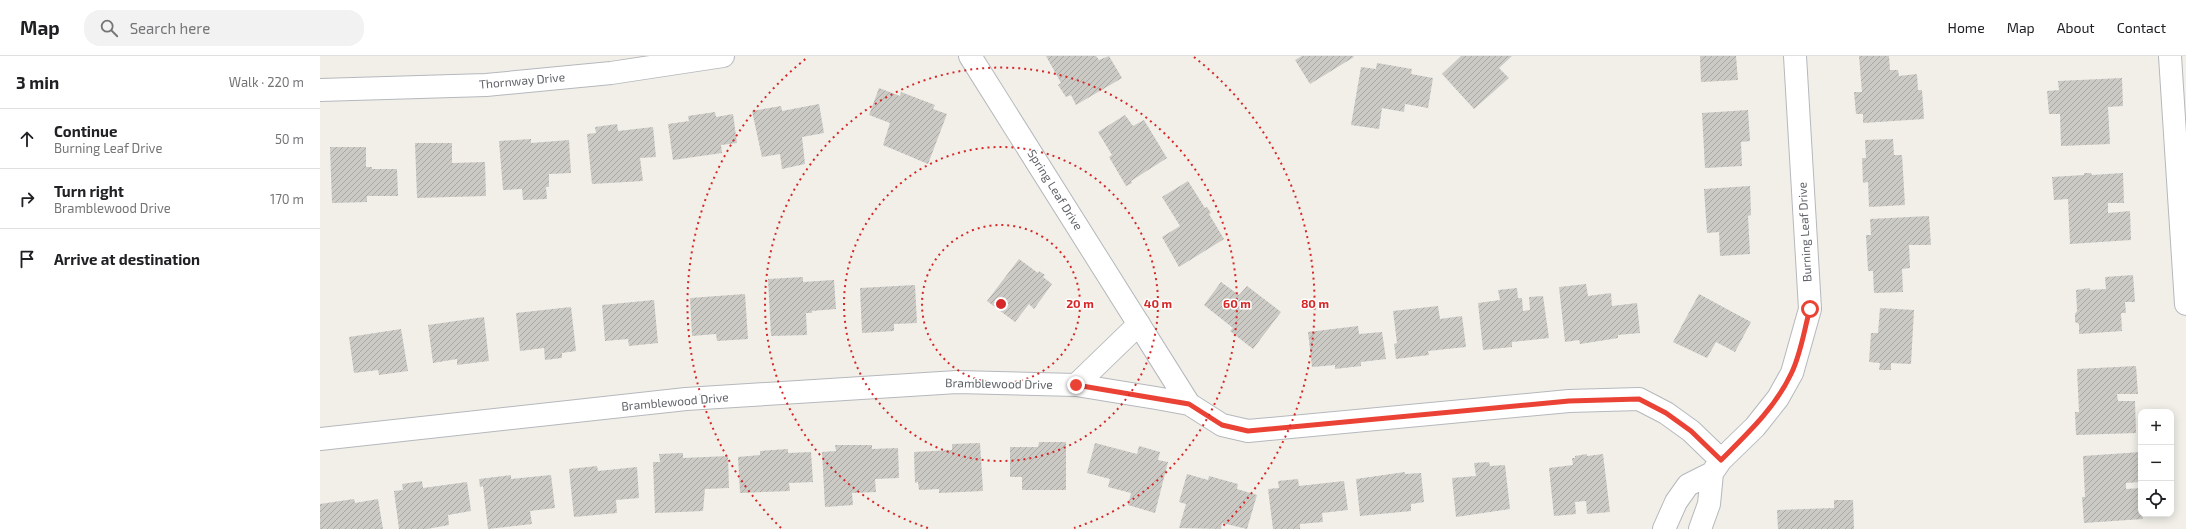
<!DOCTYPE html>
<html lang="en">
<head>
<meta charset="utf-8">
<style>
	:root { --surface:#fff; --page:#f2f2f2; --text:#202124; --muted:#757577; --line:#e0e0e0 }
	body { margin:0; font-family:"Exo 2",sans-serif; background:var(--page); color:var(--text) }
	.controls { position:absolute; right:12px; bottom:12px; display:grid; overflow:hidden; border-radius:8px; box-shadow:0 2px 10px #0003 }
	.controls button { width:36px; height:36px; display:grid; place-items:center; padding:0; border:0; border-bottom:1px solid var(--line); background:var(--surface); color:var(--text); font:20px sans-serif }
	.stop { position:absolute; width:12px; height:12px; margin:-9px; border:3px solid #ea4335; border-radius:50%; background:#fff }
	.stop.end { background:#ea4335; border-color:#fff; box-shadow:0 1px 4px #0008 }
	.list { margin:0; padding:0; list-style:none }
	h2 { display:flex; justify-content:space-between; align-items:center; height:52px; margin:0; padding:0 16px; font-size:17px }
	h2 small { font-size:13px; font-weight:400; color:var(--muted) }
	.list li { display:grid; grid-template-columns:26px 1fr auto; gap:12px; align-items:center; box-sizing:border-box; height:60px; padding:0 16px; border-top:1px solid var(--line) }
	.list b { display:block; font-size:15px; white-space:nowrap }
	.list p { margin:0; font-size:13px; white-space:nowrap; color:var(--muted) }
	.list em { font-size:13px; font-style:normal; color:var(--muted) }
	.icon { flex:none; width:22px; height:22px; fill:none; stroke:currentColor; stroke-width:2; stroke-linecap:round; stroke-linejoin:round }
	.map { position:relative; flex:none; width:1866px; height:473px; overflow:hidden }
	header { display:flex; align-items:center; gap:24px; box-sizing:border-box; height:56px; padding:0 20px; background:var(--surface); border-bottom:1px solid var(--line) }
	header strong { font-size:19px }
	nav { display:flex; gap:22px; margin-inline-start:auto; font-size:14px }
	.search { width:280px; height:36px; background:var(--page); display:flex; align-items:center; gap:10px; box-sizing:border-box; padding:0 14px; border-radius:16px; color:var(--muted); font-size:15px }
	main { display:flex }
	aside { flex:1; background:var(--surface) }
	.map>svg:first-child { display:block }
	.building { fill:url(#building-hatch) }
	.lines { fill:none; stroke-linecap:round; stroke-linejoin:round }
	.street-casing { stroke:#b5b8bc; stroke-width:24 }
	.street { stroke:#fff; stroke-width:22 }
	.route { stroke:#ea4335; stroke-width:5 }
	.ring { fill:none; stroke:#d62828; stroke-width:2; stroke-dasharray:2 4 }
	.labels { text-anchor:middle; stroke-width:3; stroke-linejoin:round; paint-order:stroke }
	.street-label { font-size:12px; fill:#5f6368; stroke:#fff }
	.centre { fill:#d62828; stroke:#fff; stroke-width:2 }
	.ring-label { font-size:12px; text-anchor:middle; font-weight:bold; fill:#d62828; stroke:#fff; stroke-width:3; stroke-linejoin:round; paint-order:stroke }
</style>
</head>
<body>
<header>
<strong>Map</strong>
<div class="search"><svg class="icon" aria-label="search" viewBox="0 0 24 24"><circle cx="10" cy="10" r="6"/><path d="M15 15l6 6"/></svg>Search here</div>
<nav><a>Home</a><a>Map</a><a>About</a><a>Contact</a></nav>
</header>
<main>
<aside>
<h2>3 min<small>Walk · 220 m</small></h2>
<ul class="list">
<li><svg class="icon" aria-label="ahead" viewBox="0 0 24 24"><path d="M12 20V5M6 11l6-6 6 6"/></svg><div><b>Continue</b><p>Burning Leaf Drive</p></div><em>50 m</em></li>
<li><svg class="icon" aria-label="right" viewBox="0 0 24 24"><path d="M7 20v-9h11M14 6l5 5-5 5"/></svg><div><b>Turn right</b><p>Bramblewood Drive</p></div><em>170 m</em></li>
<li><svg class="icon" aria-label="arrive" viewBox="0 0 24 24"><path d="M6 21V4h12l-3 4 3 4H6"/></svg><div><b>Arrive at destination</b></div></li>
</ul>
</aside>
<div class="map">
<svg width="1866" height="473" viewBox="0 0 1866 473">
	<defs>
		<pattern id="building-hatch" width="6" height="6" patternUnits="userSpaceOnUse"><rect width="6" height="6" fill="#cccac5"/><path d="M-1 1l2-2M0 6l6-6M5 7l2-2" fill="none" stroke="#a9a8a4"/></pattern>
	</defs>
	<rect width="100%" height="100%" fill="#f1efe8"/>
	<!-- building -->
	<path class="building" d="M726,0H776L779,4L789,0L802,22L756,49L751,39L746,41L738,29L741,27Z
		M982,0H1033L1034,1L990,28L975,4Z
		M1141,0H1192L1179,12L1189,22L1154,53L1122,18Z
		M1380,0H1416L1418,24L1381,26Z
		M1539,0H1569L1570,14H1578L1579,20L1597,18L1598,34H1602L1604,63L1543,67V58H1536L1534,36H1542Z
		M1057,7L1092,13L1091,18L1113,22L1108,52L1085,48L1084,56L1062,52L1059,73L1031,69L1041,11L1056,13Z
		M1802,22L1803,50L1788,51L1790,88L1741,90L1740,58H1729L1727,35L1739,34L1738,25Z
		M559,32L580,40L581,36L615,49L613,53L627,58L608,108L563,89L570,67L549,59Z
		M499,48L504,77L482,81L485,108L462,113L460,98L442,101L432,55L461,50L462,55Z
		M1428,54L1430,85L1421,86L1422,110L1385,112L1382,57Z
		M395,56L396,61L413,58L417,87L401,89L402,97L353,104L348,68L369,65L368,60Z
		M805,59L813,70L824,64L847,102L811,125L812,127L806,130L789,101L792,99L778,76Z
		M297,68L298,75L333,71L336,101L320,102L323,125L272,128L267,78L276,77L275,71Z
		M211,83V87L249,84L251,117L229,118V131H226L227,143L203,144L202,133L183,134L179,85Z
		M1573,83L1574,99H1582L1585,149L1549,151L1548,126L1543,127L1542,102H1546L1545,84Z
		M95,87H132V107L165,106L166,140L97,142Z
		M10,91H46V111H52V113H77L78,140H47V146L12,147Z
		M1764,117H1771L1772,119L1803,117L1804,147H1788V157L1810,155L1811,184L1750,188L1748,143L1734,144L1732,121L1764,119Z
		M868,125L885,152L887,151L891,157L889,158L904,183L859,211L842,181L860,170L842,141Z
		M1430,130L1431,159L1428,160L1430,198L1400,200L1399,176L1387,177L1384,133Z
		M1609,160L1611,189H1589L1590,212L1582,213L1583,236L1554,237L1553,215H1548L1546,179H1551L1550,163Z
		M699,203L718,217L719,215L725,219L723,221L732,228L714,253L709,248L695,266L667,245Z
		M1813,219L1815,246H1805L1806,257H1801L1802,275L1759,278V268L1755,266V258L1757,255L1756,234L1770,232V234L1786,233L1785,221Z
		M483,221V226L514,224L516,253L492,255V257H486L487,279L451,280L448,223Z
		M901,226L919,239L927,230L961,256L933,293L910,275L913,272L884,249Z
		M1266,228L1268,240L1291,237L1292,250L1317,247L1320,277L1298,279V282L1260,288L1259,284L1245,286L1239,231Z
		M595,229L597,267L574,268V275L542,277L540,232Z
		M1197,232L1198,242H1202L1203,255L1210,254L1209,241L1223,240L1229,282L1192,286V291L1163,294L1158,247L1180,244L1178,234Z
		M425,238L428,283L397,285L396,278L372,280L370,242Z
		M1379,238L1431,266L1415,296L1396,286L1387,302L1353,286Z
		M334,244L338,287L309,290L308,283L285,285L282,249Z
		M1118,250L1120,263L1142,260L1146,291L1108,295L1109,299L1076,303L1074,288L1077,287L1073,255Z
		M251,251L256,295L242,297V302L225,304L224,292L200,295L196,257Z
		M1560,252L1594,254L1591,308L1571,307V314H1559L1560,307L1549,306L1551,277H1558Z
		M164,261L169,305L137,309V303L113,307L108,269Z
		M1038,270L1039,278L1062,276L1066,303L1041,306V310L1015,313V309L992,311L988,276Z
		M81,273L88,315L59,319L58,314L34,317L29,281Z
		M1816,310L1818,338H1797L1798,345H1815L1816,377L1756,379L1755,356H1759L1757,313Z
		M719,386H746V434H702V421H690V391H718Z
		M660,387L663,435L619,437V433L599,434L598,426L595,427L594,396L632,394V388Z
		M775,387L817,398L819,390L840,396L838,404L848,406L835,457L808,449L811,437L788,431L790,423L767,417Z
		M515,389H552V393L578,392L579,422L555,423L556,436L532,437L533,449L505,451L502,396L516,395Z
		M468,393V397L491,396L493,426L469,427L470,435L420,437L418,401L440,399V395Z
		M1821,396V426L1806,427V433L1821,432L1823,463L1764,467L1762,441H1765L1763,400Z
		M363,397V402L408,400L409,432L385,433L383,455L335,457L333,406H340L339,398Z
		M1267,398V400L1283,398L1290,456L1267,458L1266,445L1255,446L1256,458L1234,460L1229,412L1253,409L1252,402H1255V400Z
		M1169,406L1170,410L1185,409L1190,453L1136,461L1132,422L1156,420L1154,407Z
		M277,410L278,415L317,411L319,442L296,444L297,457L254,461L249,413Z
		M1085,416V418L1101,417L1104,446L1091,448V455L1040,460L1036,423Z
		M867,418L888,424L889,420L918,428L917,433L937,439L927,473L902,467L901,473L859,472L866,448L859,446Z
		M191,419V423L231,419L235,452L210,455L212,468L168,473L163,430L160,431L159,423Z
		M978,423L979,430L1024,425L1028,454L1002,457L1003,466L980,468V473H953L948,433L959,432L958,425Z
		M102,425L103,432L147,426L151,455L128,459L129,469L107,473H79L74,435L83,434L82,428Z
		M34,443L35,447L58,443L63,473H0V448Z
		M1514,444H1533L1534,473H1458L1457,454L1514,452Z"/>
	<g class="lines">
		<!-- street casing -->
		<g class="street-casing">
			<path id="street" d="M650,0L869,348
				M1850,0L1866,248
				M0,34L166,29L291,17L403,0
				M756,329L819,268
				M0,383L366,343L637,326L756,329L836,342L869,348L902,369L928,375L1249,345L1319,343L1346,357L1371,375L1401,404
				M1344,473L1356,446L1368,429L1392,417
				M1380,473L1389,448L1392,417L1401,404L1435,371L1458,342L1472,317L1490,253L1475,0"/>
		</g>
		<!-- street -->
		<use href="#street" class="street"/>
	</g>
	<g class="lines">
		<!-- route -->
		<path class="route" d="M756,329L869,348L902,369L928,375L1249,345L1319,343L1346,357L1371,375L1401,404C1427,378 1455,352 1471,318C1481,298 1484,274 1490,253"/>
	</g>
	<!-- distance rings -->
	<g class="ring">
		<circle cx="681" cy="248" r="79"/>
		<circle cx="681" cy="248" r="157"/>
		<path d="M608 472A236 236 0 1 1 754 472"/>
		<path d="M461 472A314 314 0 0 1 488 1M874 1A314 314 0 0 1 901 472"/>
	</g>
	<g class="labels">
		<!-- street labels -->
		<g class="street-label">
			<text transform="translate(202 25) rotate(-5)" y="4">Thornway Drive</text>
			<text transform="translate(735 134) rotate(58)" y="4">Spring Leaf Drive</text>
			<text transform="translate(1485 176) rotate(-93)" y="4">Burning Leaf Drive</text>
			<text transform="translate(679 328) rotate(1)" y="4">Bramblewood Drive</text>
			<text transform="translate(355 346) rotate(-5)" y="4">Bramblewood Drive</text>
		</g>
	</g>
	<circle cx="681" cy="248" r="6" class="centre"/>
	<g class="ring-label">
		<text x="760" y="252">20 m</text>
		<text x="838" y="252">40 m</text>
		<text x="917" y="252">60 m</text>
		<text x="995" y="252">80 m</text>
	</g>
</svg>
<div class="controls">
<button>+</button>
<button>−</button>
<button><svg class="icon" aria-label="locate" viewBox="0 0 24 24"><circle cx="12" cy="12" r="6"/><path d="M12 2v4M12 18v4M2 12h4M18 12h4"/></svg></button>
</div>
<div class="stop" style="left:1490px;top:253px"></div>
<div class="stop end" style="left:756px;top:329px"></div>
</div>
</main>
</body>
</html>
